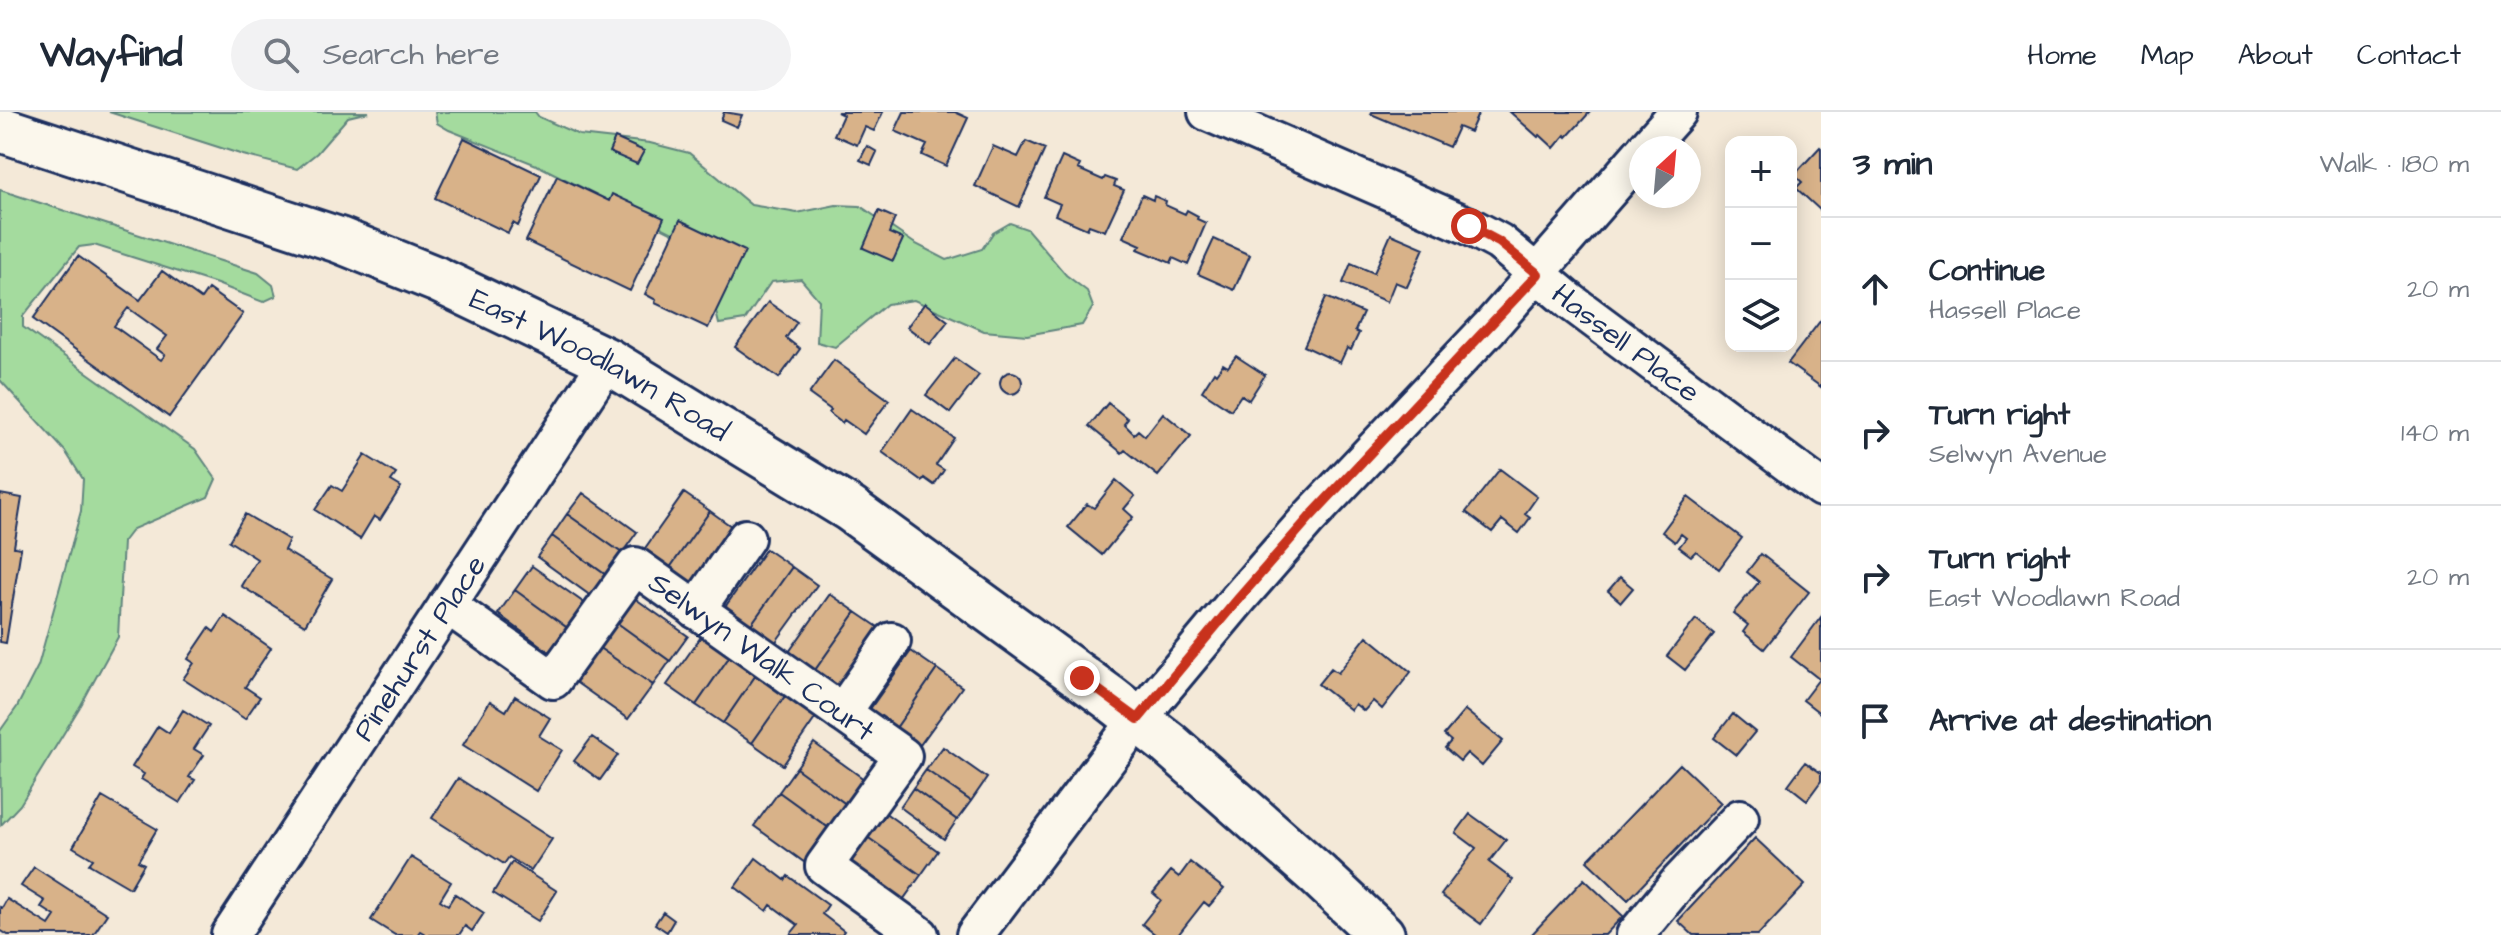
<!DOCTYPE html>
<html lang="en">
<head>
<meta charset="utf-8">
<style>
	:root { --surface:#fff; --page:#f2f2f3; --text:#1f2937; --muted:#747a83; --line:#e0e1e3 }
	body { margin:0; font-family:"Architects Daughter",sans-serif; background:var(--page); color:var(--text) }
	.controls { position:absolute; right:24px; top:24px; display:grid; overflow:hidden; border-radius:16px; box-shadow:0 4px 20px #0003 }
	.controls button { width:72px; height:72px; display:grid; place-items:center; padding:0; border:0; border-bottom:2px solid var(--line); background:var(--surface); color:var(--text); font:40px sans-serif }
	.compass { position:absolute; left:1629px; top:24px; width:72px; height:72px; border-radius:50%; background:var(--surface); box-shadow:0 4px 20px #0003; rotate:26deg }
	.stop { position:absolute; width:24px; height:24px; margin:-18px; border:6px solid #c8321e; border-radius:50%; background:#fff }
	.stop.end { background:#c8321e; border-color:#fff; box-shadow:0 2px 8px #0008 }
	.list { margin:0; padding:0; list-style:none }
	h2 { display:flex; justify-content:space-between; align-items:center; height:104px; margin:0; padding:0 32px; font-size:34px }
	h2 small { font-size:26px; font-weight:400; color:var(--muted) }
	.list li { display:grid; grid-template-columns:52px 1fr auto; gap:24px; align-items:center; box-sizing:border-box; height:144px; padding:0 32px; border-top:2px solid var(--line) }
	.list b { display:block; font-size:30px; white-space:nowrap }
	.list p { margin:0; font-size:26px; white-space:nowrap; color:var(--muted) }
	.list em { font-size:26px; font-style:normal; color:var(--muted) }
	.icon { flex:none; width:44px; height:44px; fill:none; stroke:currentColor; stroke-width:2; stroke-linecap:round; stroke-linejoin:round }
	.map { position:relative; flex:none; width:1821px; height:823px; overflow:hidden }
	header { display:flex; align-items:center; gap:48px; box-sizing:border-box; height:112px; padding:0 40px; background:var(--surface); border-bottom:2px solid var(--line) }
	header strong { font-size:38px }
	nav { display:flex; gap:44px; margin-inline-start:auto; font-size:28px }
	.search { width:560px; height:72px; background:var(--page); display:flex; align-items:center; gap:20px; box-sizing:border-box; padding:0 28px; border-radius:44px; color:var(--muted); font-size:30px }
	main { display:flex }
	aside { flex:1; background:var(--surface) }
	.map>svg:first-child { display:block }
	.green { fill:#a4db9e; stroke:#60857e; stroke-width:2 }
	.building { fill:#d8b289; stroke:#1b2f5e; stroke-width:2; fill-rule:evenodd }
	.lines { fill:none; stroke-linecap:round; stroke-linejoin:round }
	.minor-casing { stroke:#1b2f5e; stroke-width:42 }
	.major-casing { stroke:#1b2f5e; stroke-width:50 }
	.minor { stroke:#fbf7ec; stroke-width:36 }
	.major { stroke:#fbf7ec; stroke-width:44 }
	.route { stroke:#c8321e; stroke-width:10 }
	.labels { text-anchor:middle; stroke-width:8; stroke-linejoin:round; paint-order:stroke }
	.street-label { font-size:30px; fill:#1b2f5e; stroke:#fbf7ec }
</style>
</head>
<body>
<header>
<strong>Wayfind</strong>
<div class="search"><svg class="icon" aria-label="search" viewBox="0 0 24 24"><circle cx="10" cy="10" r="6"/><path d="M15 15l6 6"/></svg>Search here</div>
<nav><a>Home</a><a>Map</a><a>About</a><a>Contact</a></nav>
</header>
<main>
<div class="map">
<svg width="1821" height="823" viewBox="0 0 1821 823">
	<rect width="100%" height="100%" fill="#f4e9d8"/>
	<filter id="ink" filterUnits="userSpaceOnUse"><feTurbulence type="fractalNoise" baseFrequency=".0125" numOctaves="2"/><feDisplacementMap in="SourceGraphic" scale="16" xChannelSelector="R" yChannelSelector="G"/><feConvolveMatrix kernelMatrix="1 2 1 2 8 2 1 2 1" color-interpolation-filters="sRGB"/></filter>
	<g filter="url(#ink)">
		<!-- green -->
		<path class="green" d="M109,0H369L348,5L317,41L297,57L243,43Z
			M435,0H535L539,5L579,23L650,31L689,41L751,93L797,101L836,93L860,94L914,131L947,148L982,137L993,121L1010,111L1027,117L1066,163L1087,179L1093,195L1082,213L1027,223L984,219L914,188L887,192L835,235L817,230L819,188L801,167L771,170L745,208L719,212L709,172L685,127L539,54L449,18L437,11Z
			M0,78L258,161L273,173L276,184L263,190L217,172L94,133L79,135L23,204V215L195,337L216,367L208,385L133,417L123,430L118,525L81,593L20,693L1,713L0,619L17,595L38,554L81,399L83,367L65,339L0,268Z"/>
		<!-- building -->
		<path class="building" d="M724,0L742,3L737,15L721,8Z
			M837,0H883L874,19L865,15L857,33L834,23L843,3Z
			M904,0H955L968,6L946,54L922,43L927,33L895,19Z
			M1372,0H1479L1470,20L1458,15L1449,35L1371,2Z
			M1510,0H1590L1567,25L1565,23L1554,36L1540,23L1538,25Z
			M464,26L541,63L518,114L513,111L508,121L435,86Z
			M615,26L644,39L637,52L609,40Z
			M1026,29L1045,37L1019,95L975,74L993,34L1018,45Z
			M867,34L877,40L871,53L860,48Z
			M1820,35L1821,36V99L1796,76L1802,70L1794,63Z
			M1062,45L1080,53L1078,57L1103,68L1105,65L1116,69L1114,74L1124,78L1105,119L1089,113L1087,117L1055,103L1060,92L1044,85Z
			M557,64L609,89L612,82L664,106L630,179L526,129Z
			M1142,83L1153,88L1154,84L1166,89L1165,93L1185,102L1187,98L1198,104L1197,107L1206,111L1188,153L1173,146L1171,151L1138,137L1141,133L1123,125Z
			M879,99L895,106L889,121L903,127L893,149L863,136Z
			M680,108L745,139L708,216L655,191L656,188L645,182Z
			M1391,122L1424,136L1407,175L1395,170L1387,190L1343,171L1351,151L1374,161Z
			M1214,127L1250,143L1234,178L1198,162Z
			M78,144L140,188L162,159L201,187L208,177L243,202L169,305L33,207ZM128,196L167,224L157,237L165,243L161,248L114,214Z
			M1326,185L1363,201L1355,219L1359,221L1351,238L1347,236L1340,251L1304,234Z
			M768,190L797,210L786,226L800,237L779,266L735,235Z
			M925,191L948,209L930,232L907,215Z
			M1821,208V275L1788,251Z
			M1236,244L1265,263L1249,288L1241,283L1231,298L1202,279L1214,260L1216,262L1223,252L1228,255Z
			M955,246L979,263L950,301L926,283Z
			M834,248L889,288L864,322L844,308L842,311L829,301L831,298L809,282Z
			M1000 271a11 11 0 1 1 22 0a11 11 0 1 1-22 0Z
			M1108,291L1128,307L1124,312L1134,322L1138,318L1145,324L1163,301L1191,324L1158,364L1125,338L1122,341L1089,314Z
			M912,297L954,326L936,353L944,358L934,373L924,366L922,369L882,340Z
			M365,343L396,362L391,369L401,375L380,408L374,404L360,427L315,398L332,373L342,379Z
			M1500,357L1537,385L1525,402L1530,406L1519,421L1502,408L1492,420L1466,400Z
			M1116,368L1135,384L1124,397L1133,405L1102,443L1068,415L1087,392L1094,396Z
			M583,381L637,420L622,441L567,402Z
			M684,381L710,399L669,457L643,439Z
			M0,382L22,386L14,435L21,436L6,531L0,530Z
			M1688,385L1742,426L1719,457L1696,439L1691,444L1679,435L1686,426L1681,422L1675,430L1662,420Z
			M710,399L735,417L693,475L669,457Z
			M245,402L289,428L284,438L332,467L305,513L241,474L257,447L229,429Z
			M567,402L622,441L606,463L552,424Z
			M552,424L606,463L591,484L537,445Z
			M766,437L792,455L750,514L725,495Z
			M1761,442L1809,480L1764,537L1743,520L1748,513L1733,501L1759,470L1747,460Z
			M532,454L587,493L569,517L515,478Z
			M792,455L817,473L775,531L750,514Z
			M1620,465L1633,476L1621,490L1608,479Z
			M515,478L569,517L552,542L498,502Z
			M830,482L856,500L815,558L789,540Z
			M633,485L688,524L670,549L616,510Z
			M856,500L881,517L840,576L815,558Z
			M225,504L271,536L245,575L260,585L245,607L183,567L194,551L188,547L209,516L214,520Z
			M1821,505V602L1803,588L1819,567L1791,545Z
			M1696,507L1714,522L1685,558L1667,544Z
			M616,510L670,549L653,573L598,535Z
			M705,519L734,538L696,593L667,573Z
			M1367,524L1411,560L1382,597L1373,589L1364,599L1355,592L1351,598L1318,572L1331,556L1338,561Z
			M598,535L653,573L628,607L574,569Z
			M734,538L760,557L723,611L696,593Z
			M911,539L937,557L896,616L870,597Z
			M760,557L790,577L752,631L723,611Z
			M937,557L962,575L920,633L896,616Z
			M790,577L821,598L783,653L752,631Z
			M515,584L550,606L539,624L562,638L536,679L463,633L490,589L506,599Z
			M183,598L209,614L194,637L204,643L189,665L195,668L180,691L141,667L144,662L132,655L158,614L169,621Z
			M1465,598L1503,629L1482,654L1467,641L1460,649L1445,636L1451,629L1444,623Z
			M1733,602L1755,620L1736,643L1714,626Z
			M592,625L618,643L600,668L574,649Z
			M814,631L868,670L850,695L796,656Z
			M943,635L987,666L971,689L926,658Z
			M1805,650L1821,661V669L1807,688L1788,673Z
			M1680,652L1721,691L1628,788L1587,749Z
			M796,656L850,695L833,719L779,680Z
			M926,658L971,689L957,708L913,676Z
			M458,666L552,727L531,759L509,745L504,752L432,706Z
			M913,676L957,708L944,727L900,695Z
			M779,680L833,719L808,753L754,714Z
			M102,685L157,717L138,749L144,752L130,776L89,752L93,747L73,735Z
			M884,700L938,739L921,763L866,724Z
			M1470,702L1506,728L1489,750L1513,768L1481,812L1441,783L1476,736L1456,721Z
			M866,724L921,763L903,788L849,749Z
			M1755,726L1805,773L1758,823H1693L1678,809Z
			M411,745L451,770L440,788L448,793L455,782L484,801L472,819L465,814L459,823H427L420,819L417,823H395L371,808Z
			M756,746L785,768L788,764L828,793L822,802L844,819L841,823H790L798,813L771,793L767,799L735,775Z
			M512,750L557,779L538,809L493,781Z
			M1190,750L1224,777L1209,794L1204,790L1178,823H1156L1142,812L1161,788L1153,781L1171,759L1179,765Z
			M34,755L107,802L93,823H8L0,818V795L2,796L7,787L49,813L55,804L41,795L45,789L21,774Z
			M1584,767L1623,804L1605,823H1531Z
			M663,800L674,808L667,820L655,812Z"/>
		<g class="lines">
			<!-- minor casing -->
			<g class="minor-casing">
				<g id="minor">
					<path id="s1" d="M1207,0L1469,114L1499,130L1571,190L1821,376"/>
					<path d="M1646,36L1678,0"/>
					<path id="s2" d="M447,493L553,568L635,454L903,644L824,754L920,823"/>
					<path d="M696,498L746,426"/>
					<path d="M842,601L892,529"/>
					<path id="s3" d="M230,823L608,249"/>
					<path d="M975,823L1138,607L1239,486L1309,406L1489,216L1641,42"/>
					<path d="M1635,823L1679,770L1740,706"/>
				</g>
			</g>
			<!-- major casing -->
			<g class="major-casing">
				<g id="major">
					<path id="s4" d="M0,17L339,128L436,167L608,249L850,397L1110,586L1169,632L1317,762L1382,823"/>
				</g>
			</g>
			<!-- minor -->
			<use href="#minor" class="minor"/>
			<!-- major -->
			<use href="#major" class="major"/>
		</g>
	</g>
	<g class="lines" filter="url(#ink)">
		<!-- route -->
		<path class="route" d="M1082,566L1138,607L1239,486L1309,406L1538,162L1499,130L1469,114"/>
	</g>
	<g class="labels">
		<!-- street labels -->
		<g class="street-label">
			<text dy="10" stroke="none"><textPath href="#s1" startOffset="482">Hassell Place</textPath></text>
			<text dy="10" stroke="none"><textPath href="#s4" startOffset="646">East Woodlawn Road</textPath></text>
			<text dy="10" stroke="none"><textPath href="#s3" startOffset="344">Pinehurst Place</textPath></text>
			<text dy="10" stroke="none"><textPath href="#s2" startOffset="426">Selwyn Walk Court</textPath></text>
		</g>
	</g>
</svg>
<div class="controls">
<button>+</button>
<button>−</button>
<button><svg class="icon" aria-label="layers" viewBox="0 0 24 24"><path d="M12 4l9 5-9 5-9-5zM3 14l9 5 9-5"/></svg></button>
</div>
<svg class="compass" viewBox="-18 -18 36 36"><path d="M0-13l5 13h-10z" fill="#e53935"/><path d="M0 13l5-13h-10z" fill="#747a83"/></svg>
<div class="stop" style="left:1469px;top:114px"></div>
<div class="stop end" style="left:1082px;top:566px"></div>
</div>
<aside>
<h2>3 min<small>Walk · 180 m</small></h2>
<ul class="list">
<li><svg class="icon" aria-label="ahead" viewBox="0 0 24 24"><path d="M12 20V5M6 11l6-6 6 6"/></svg><div><b>Continue</b><p>Hassell Place</p></div><em>20 m</em></li>
<li><svg class="icon" aria-label="right" viewBox="0 0 24 24"><path d="M7 20v-9h11M14 6l5 5-5 5"/></svg><div><b>Turn right</b><p>Selwyn Avenue</p></div><em>140 m</em></li>
<li><svg class="icon" aria-label="right" viewBox="0 0 24 24"><path d="M7 20v-9h11M14 6l5 5-5 5"/></svg><div><b>Turn right</b><p>East Woodlawn Road</p></div><em>20 m</em></li>
<li><svg class="icon" aria-label="arrive" viewBox="0 0 24 24"><path d="M6 21V4h12l-3 4 3 4H6"/></svg><div><b>Arrive at destination</b></div></li>
</ul>
</aside>
</main>
</body>
</html>
